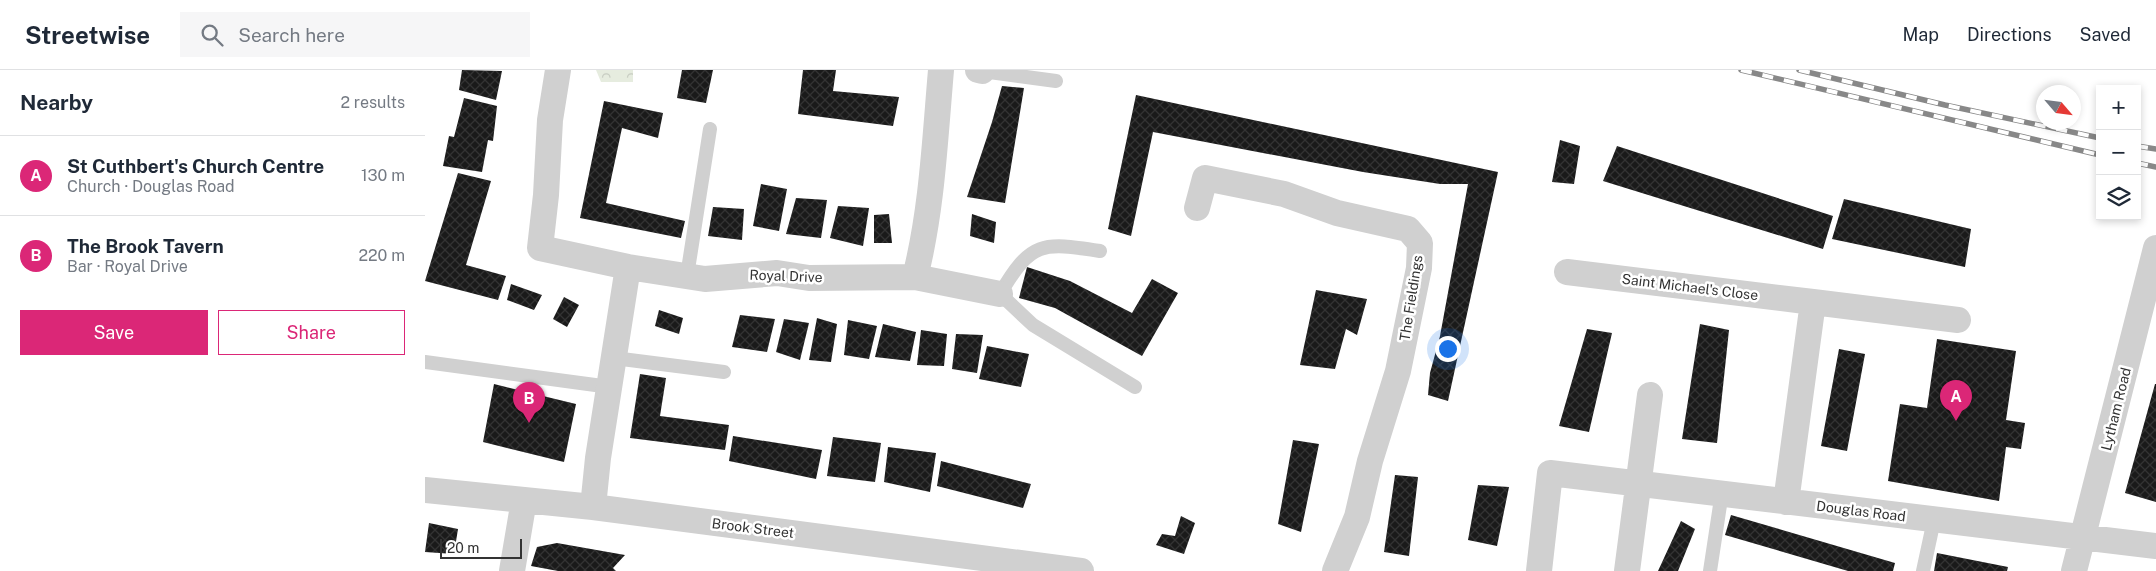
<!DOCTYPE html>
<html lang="en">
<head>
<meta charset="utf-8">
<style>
	:root { --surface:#fff; --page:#f6f6f7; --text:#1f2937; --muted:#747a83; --line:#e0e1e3; --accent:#db2777 }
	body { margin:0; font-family:"Public Sans",sans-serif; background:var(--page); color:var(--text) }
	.controls { position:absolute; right:15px; top:15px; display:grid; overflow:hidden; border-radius:0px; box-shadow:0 2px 8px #0003 }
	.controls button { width:45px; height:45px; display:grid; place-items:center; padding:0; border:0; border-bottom:1px solid var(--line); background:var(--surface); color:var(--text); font:25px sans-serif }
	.compass { position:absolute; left:1611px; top:15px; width:45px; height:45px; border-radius:50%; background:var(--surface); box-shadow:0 2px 8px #0003; rotate:118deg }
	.scale { position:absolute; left:15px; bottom:12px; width:82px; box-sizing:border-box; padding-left:5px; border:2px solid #333; border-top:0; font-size:14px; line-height:18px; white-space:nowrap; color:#333; -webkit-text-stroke:4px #fff; paint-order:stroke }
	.you { position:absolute; left:1022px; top:278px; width:18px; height:18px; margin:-12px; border:4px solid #fff; border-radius:50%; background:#1a73e8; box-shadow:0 0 0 8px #1a73e833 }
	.badge { display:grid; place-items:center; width:32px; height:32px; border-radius:50%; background:var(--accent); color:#fff; font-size:16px; font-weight:700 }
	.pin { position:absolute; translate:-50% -41px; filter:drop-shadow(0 1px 2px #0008) }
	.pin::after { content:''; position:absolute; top:26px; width:18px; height:15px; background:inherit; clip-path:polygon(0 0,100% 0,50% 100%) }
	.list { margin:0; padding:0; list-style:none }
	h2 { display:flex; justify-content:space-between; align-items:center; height:65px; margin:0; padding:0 20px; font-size:21px }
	h2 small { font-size:16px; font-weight:400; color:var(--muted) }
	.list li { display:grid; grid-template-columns:32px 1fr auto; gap:15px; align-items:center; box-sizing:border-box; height:80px; padding:0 20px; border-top:1px solid var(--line) }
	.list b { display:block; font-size:19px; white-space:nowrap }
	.list p { margin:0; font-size:16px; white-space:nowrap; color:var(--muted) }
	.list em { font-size:16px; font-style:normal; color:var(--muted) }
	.actions { display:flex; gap:10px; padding:15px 20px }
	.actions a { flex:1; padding:11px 0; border:1px solid var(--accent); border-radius:0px; text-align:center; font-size:18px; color:var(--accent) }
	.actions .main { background:var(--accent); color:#fff }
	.icon { flex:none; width:28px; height:28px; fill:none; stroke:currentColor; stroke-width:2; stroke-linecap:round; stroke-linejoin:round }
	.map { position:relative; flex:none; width:1731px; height:501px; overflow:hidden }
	header { display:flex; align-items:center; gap:30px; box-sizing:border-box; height:70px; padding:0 25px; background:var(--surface); border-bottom:1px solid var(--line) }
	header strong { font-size:24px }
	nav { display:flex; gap:28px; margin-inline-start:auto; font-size:18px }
	.search { width:350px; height:45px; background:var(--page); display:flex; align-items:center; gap:12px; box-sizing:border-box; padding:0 18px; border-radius:0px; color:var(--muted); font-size:19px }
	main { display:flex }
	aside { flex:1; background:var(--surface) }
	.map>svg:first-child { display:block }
	.park { fill:url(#park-crowns) }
	.building { fill:url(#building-cross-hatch) }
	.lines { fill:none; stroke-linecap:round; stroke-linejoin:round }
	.lane { stroke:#d0d0d0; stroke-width:14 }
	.street { stroke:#d0d0d0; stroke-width:26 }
	.rail-casing { stroke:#888; stroke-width:5.5 }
	.rail { stroke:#fff; stroke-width:4; stroke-dasharray:11; stroke-linecap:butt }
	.labels { text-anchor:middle; stroke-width:5; stroke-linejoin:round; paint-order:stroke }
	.street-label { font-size:14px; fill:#333; stroke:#fff }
</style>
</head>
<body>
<header>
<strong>Streetwise</strong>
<div class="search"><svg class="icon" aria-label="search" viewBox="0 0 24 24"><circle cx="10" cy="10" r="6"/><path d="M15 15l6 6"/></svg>Search here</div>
<nav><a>Map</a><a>Directions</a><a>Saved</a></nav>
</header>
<main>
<aside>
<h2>Nearby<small>2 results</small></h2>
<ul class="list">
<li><span class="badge">A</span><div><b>St Cuthbert's Church Centre</b><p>Church · Douglas Road</p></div><em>130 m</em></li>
<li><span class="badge">B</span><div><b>The Brook Tavern</b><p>Bar · Royal Drive</p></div><em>220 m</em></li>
</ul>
<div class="actions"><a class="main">Save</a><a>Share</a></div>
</aside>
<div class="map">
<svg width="1731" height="501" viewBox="0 0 1731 501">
	<defs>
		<pattern id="park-crowns" width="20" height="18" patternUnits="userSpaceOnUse" patternTransform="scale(1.25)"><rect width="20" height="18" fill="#e6ecdf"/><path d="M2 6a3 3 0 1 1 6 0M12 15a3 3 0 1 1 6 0" fill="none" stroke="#c6cbc0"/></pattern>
		<pattern id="building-cross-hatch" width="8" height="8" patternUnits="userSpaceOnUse" patternTransform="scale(1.25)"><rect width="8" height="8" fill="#1a1a1a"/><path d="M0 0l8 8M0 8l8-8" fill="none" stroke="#333"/></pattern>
	</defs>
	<rect width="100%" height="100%" fill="#fff"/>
	<!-- park -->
	<path class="park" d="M171,0H208V12H176Z"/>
	<!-- building -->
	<path class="building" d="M37,0L77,1L71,30L34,20Z
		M257,0H288L281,33L252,28Z
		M378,0H411L408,21L474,27L468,56L373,44Z
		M577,16L599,18L580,133L542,127L567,52Z
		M711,25L1073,102L1023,331L1003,325L1005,303L1015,266L1043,114H1015L938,102L728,62L706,166L683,159Z
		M39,28L72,36L68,71L63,70L57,102L18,96L24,66L29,67Z
		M179,31L238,43L233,68L197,58L181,133L260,151L256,168L155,148Z
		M1135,70L1155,76L1149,114L1127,112Z
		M1192,76L1408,146L1398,179L1178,111Z
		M33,103L66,111L41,195L81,206L73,230L0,211Z
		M336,114L362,119L354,161L328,156Z
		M371,128L402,130L396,168L361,164Z
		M1419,129L1546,159L1540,197L1407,169Z
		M413,136L444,138L438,176L405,168Z
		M288,137L319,139L317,170L283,166Z
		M464,144L467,173H449V145Z
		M547,144L571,152L569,173L545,166Z
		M602,197L645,211L707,243L727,209L753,223L717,286L630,238L594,228Z
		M86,214L117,225L109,240L82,230Z
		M891,220L942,229L932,265L921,259L910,299L875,295Z
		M139,227L154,235L142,257L128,249Z
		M234,240L258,248L254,264L230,256Z
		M315,245L350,249L342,282L307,277Z
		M392,248L412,254L406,292L384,290Z
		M359,249L384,253L375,290L351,282Z
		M423,250L452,256L444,289L419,285Z
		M458,254L491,262L485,291L450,287Z
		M1275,254L1304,260L1292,373L1257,369Z
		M1162,259L1187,263L1164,362L1134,356Z
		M496,260L522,264L519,296L492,295Z
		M531,264L558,265L552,303L527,299Z
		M1512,269L1591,281L1581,350L1600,353L1596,379L1581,377L1574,431L1463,411L1475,334L1502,338Z
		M562,276L604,284L596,317L554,309Z
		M1414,279L1440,284L1422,381L1396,376Z
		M215,304L241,308L235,346L304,355L300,380L205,368Z
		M69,314L151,334L139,392L58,372Z
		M1730,314H1731V432L1700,423Z
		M308,366L397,380L391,409L304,391Z
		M408,367L456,373L450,412L402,406Z
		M868,370L894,374L876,462L853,454Z
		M463,377L511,383L505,422L459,412Z
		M516,391L606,414L598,438L512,416Z
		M970,405L993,407L984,486L959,482Z
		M1053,415L1084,417L1072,476L1043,470Z
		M1306,445L1470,493L1468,501H1423L1300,465Z
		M756,446L770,453L759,484L731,475L737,464L750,466Z
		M1256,451L1270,459L1253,501H1233Z
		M4,453L33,459L29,484L0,482Z
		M132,473L200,485L188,498L191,501H133L106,496L112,477Z
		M1512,483L1583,497L1582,501H1509Z"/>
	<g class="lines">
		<!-- lane -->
		<path class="lane" d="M557,1L631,11
			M675,181C617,172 606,171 575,224L608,255L710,317
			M262,206L285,59
			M189,288L299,302
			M0,292L185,317
			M1285,501L1297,422
			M1498,501L1509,450"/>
		<!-- street -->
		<path class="street" d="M133,0L125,50L121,125L115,178L203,197L280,209L352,203L384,208L490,207L575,224
			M553,0L557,1
			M772,138L780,108L859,124L912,143L983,159L995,173L994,198L973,301L945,391L932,447L910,501
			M1142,202L1388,232L1361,432
			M490,207C507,140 510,69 516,0
			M1388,232L1533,250
			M0,420L168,437L656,501
			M168,437L173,388L203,197
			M87,501L99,430
			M1114,501L1125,403L1731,476
			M1202,501L1225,325
			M1649,501L1731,178"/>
		<!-- rail casing -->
		<g class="rail-casing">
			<path id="rail" d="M1316,0L1675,85
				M1374,0L1520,35L1675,68
				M1712,76L1731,79
				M1712,93L1731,97"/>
		</g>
		<!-- rail -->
		<use href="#rail" class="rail"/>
	</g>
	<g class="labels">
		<!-- street labels -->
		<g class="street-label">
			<text transform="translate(361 206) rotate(2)" y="5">Royal Drive</text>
			<text transform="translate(1265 217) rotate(7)" y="5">Saint Michael's Close</text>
			<text transform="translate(986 228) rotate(-81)" y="5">The Fieldings</text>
			<text transform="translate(1691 339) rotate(-76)" y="5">Lytham Road</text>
			<text transform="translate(1436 441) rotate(7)" y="5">Douglas Road</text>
			<text transform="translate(328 458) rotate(7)" y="5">Brook Street</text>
		</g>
	</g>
</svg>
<div class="controls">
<button>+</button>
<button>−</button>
<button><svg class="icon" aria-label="layers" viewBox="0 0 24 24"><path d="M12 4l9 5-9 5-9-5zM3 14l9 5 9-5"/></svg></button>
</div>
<svg class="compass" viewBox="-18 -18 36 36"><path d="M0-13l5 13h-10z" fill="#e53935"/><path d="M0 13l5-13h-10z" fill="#747a83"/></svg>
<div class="scale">20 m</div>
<div class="you"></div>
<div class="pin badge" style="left:1531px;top:351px">A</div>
<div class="pin badge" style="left:104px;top:353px">B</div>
</div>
</main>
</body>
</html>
